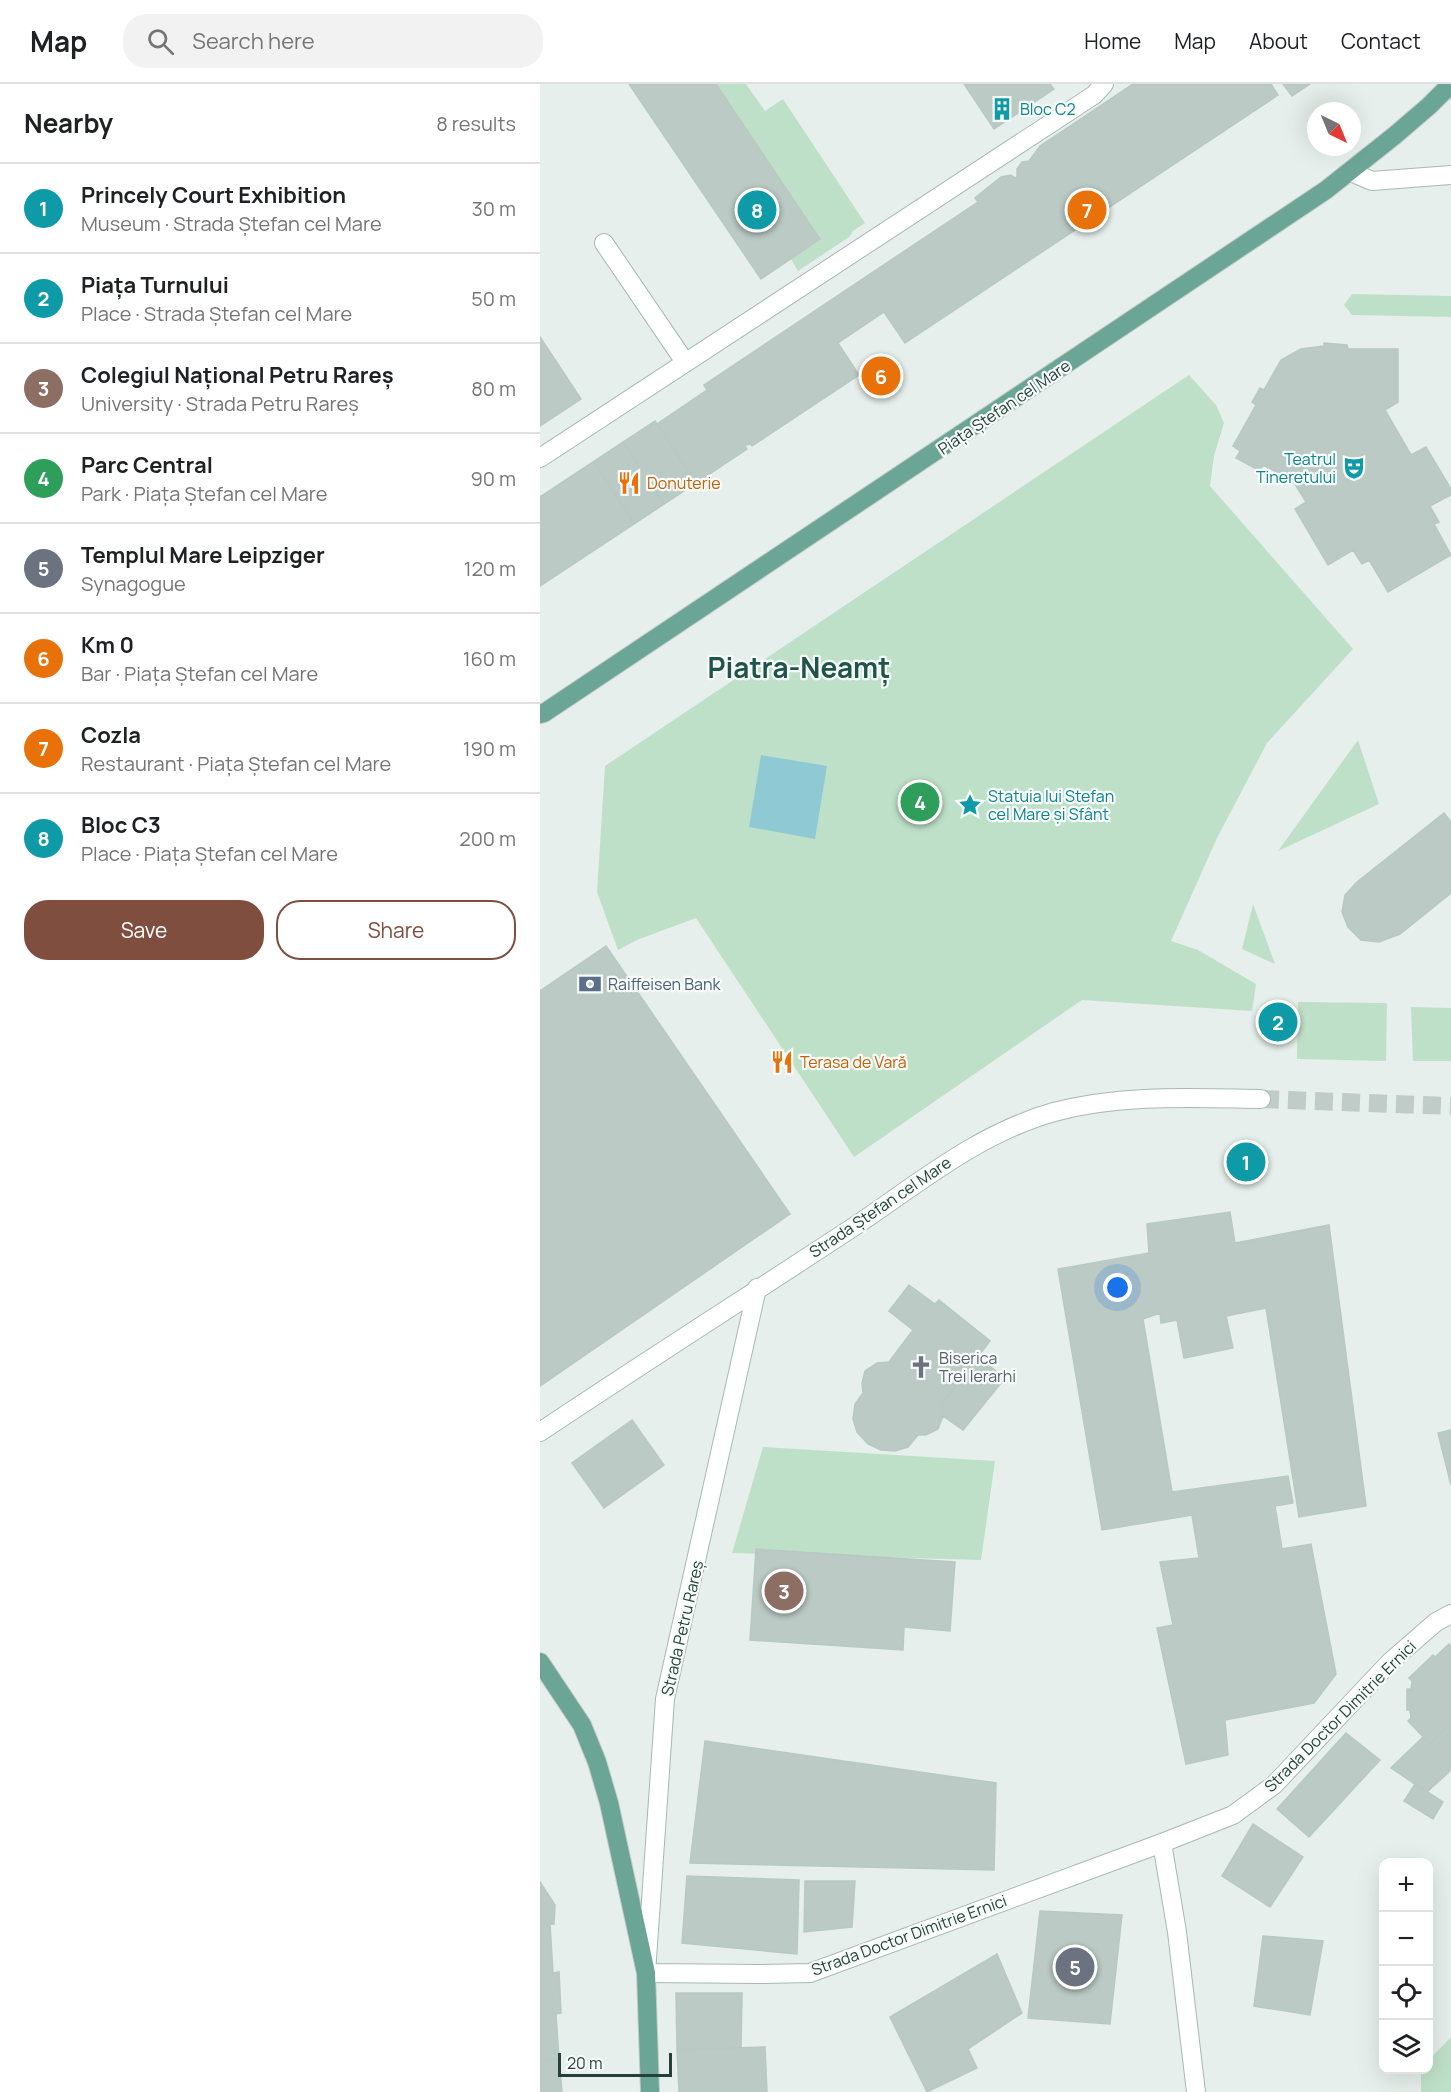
<!DOCTYPE html>
<html lang="en">
<head>
<meta charset="utf-8">
<style>
	:root { --surface:#fff; --page:#f2f2f2; --text:#202124; --muted:#757577; --line:#e0e0e0; --accent:#7f4e3f }
	body { margin:0; font-family:Manrope,sans-serif; background:var(--page); color:var(--text) }
	.controls { position:absolute; right:18px; bottom:18px; display:grid; overflow:hidden; border-radius:12px; box-shadow:0 6px 24px #0002 }
	.controls button { width:54px; height:54px; display:grid; place-items:center; padding:0; border:0; border-bottom:2px solid var(--line); background:var(--surface); color:var(--text); font:30px sans-serif }
	.compass { position:absolute; left:767px; top:18px; width:54px; height:54px; border-radius:50%; background:var(--surface); box-shadow:0 6px 24px #0002; rotate:137deg }
	.scale { position:absolute; left:18px; bottom:15px; width:114px; box-sizing:border-box; padding-left:6px; border:3px solid #24423a; border-top:0; font-size:16px; line-height:21px; white-space:nowrap; color:#24423a; -webkit-text-stroke:4px #f7fbf9; paint-order:stroke }
	.you { position:absolute; left:578px; top:1204px; width:21px; height:21px; margin:-15px; border:4px solid #fff; border-radius:50%; background:#1a73e8; box-shadow:0 0 0 9px #1a73e833 }
	.badge { display:grid; place-items:center; width:39px; height:39px; border-radius:50%; background:var(--accent); color:#fff; font-size:20px; font-weight:700 }
	.pin { position:absolute; translate:-50% -50%; border:3px solid #fff; box-shadow:0 2px 6px #0006 }
	.list { margin:0; padding:0; list-style:none }
	h2 { display:flex; justify-content:space-between; align-items:center; height:78px; margin:0; padding:0 24px; font-size:26px }
	h2 small { font-size:20px; font-weight:400; color:var(--muted) }
	.list li { display:grid; grid-template-columns:39px 1fr auto; gap:18px; align-items:center; box-sizing:border-box; height:90px; padding:0 24px; border-top:2px solid var(--line) }
	.list b { display:block; font-size:22px; white-space:nowrap }
	.list p { margin:0; font-size:20px; white-space:nowrap; color:var(--muted) }
	.list em { font-size:20px; font-style:normal; color:var(--muted) }
	.actions { display:flex; gap:12px; padding:18px 24px }
	.actions a { flex:1; padding:14px 0; border:2px solid var(--accent); border-radius:24px; text-align:center; font-size:21px; color:var(--accent) }
	.actions .main { background:var(--accent); color:#fff }
	.icon { flex:none; width:33px; height:33px; fill:none; stroke:currentColor; stroke-width:2; stroke-linecap:round; stroke-linejoin:round }
	.map { position:relative; flex:none; width:911px; height:2008px; overflow:hidden }
	header { display:flex; align-items:center; gap:36px; box-sizing:border-box; height:84px; padding:0 30px; background:var(--surface); border-bottom:2px solid var(--line) }
	header strong { font-size:28px }
	nav { display:flex; gap:33px; margin-inline-start:auto; font-size:21px }
	.search { width:420px; height:54px; background:var(--page); display:flex; align-items:center; gap:15px; box-sizing:border-box; padding:0 21px; border-radius:24px; color:var(--muted); font-size:22px }
	main { display:flex }
	aside { flex:1; background:var(--surface) }
	.map>svg:first-child { display:block }
	.green { fill:#bfe0c8 }
	.water { fill:#8ec9d4 }
	.building { fill:#bbcac4; stroke:#b8c9c2; stroke-width:1.5 }
	.lines { fill:none; stroke-linecap:round; stroke-linejoin:round }
	.minor-tunnel { stroke:#bfccc8; stroke-width:18; stroke-dasharray:18 9; stroke-linecap:butt }
	.minor-casing { stroke:#a8b8b2; stroke-width:20 }
	.major-casing { stroke:#c2cac8; stroke-width:20 }
	.minor { stroke:#fff; stroke-width:18 }
	.major { stroke:#6aa596; stroke-width:18 }
	.labels { text-anchor:middle; stroke-width:4.5; stroke-linejoin:round; paint-order:stroke }
	.culture-label { font-size:16px; fill:#0d838f; stroke:#f7fbf9; text-anchor:start }
	.street-label { font-size:16px; fill:#24423a; stroke:#f7fbf9 }
	.food-label { font-size:16px; fill:#c56008; stroke:#f7fbf9; text-anchor:start }
	.service-label { font-size:16px; fill:#4e5e75; stroke:#f7fbf9; text-anchor:start }
	.worship-label { font-size:16px; fill:#5b616d; stroke:#f7fbf9; text-anchor:start }
	.town-label { font-size:28px; font-weight:bold; fill:#1f5548; stroke:#f7fbf9 }
</style>
</head>
<body>
<header>
<strong>Map</strong>
<div class="search"><svg class="icon" aria-label="search" viewBox="0 0 24 24"><circle cx="10" cy="10" r="6"/><path d="M15 15l6 6"/></svg>Search here</div>
<nav><a>Home</a><a>Map</a><a>About</a><a>Contact</a></nav>
</header>
<main>
<aside>
<h2>Nearby<small>8 results</small></h2>
<ul class="list">
<li><span class="badge" style="background:#0f9aa8">1</span><div><b>Princely Court Exhibition</b><p>Museum · Strada Ștefan cel Mare</p></div><em>30 m</em></li>
<li><span class="badge" style="background:#0f9aa8">2</span><div><b>Piața Turnului</b><p>Place · Strada Ștefan cel Mare</p></div><em>50 m</em></li>
<li><span class="badge" style="background:#8d6e63">3</span><div><b>Colegiul Național Petru Rareș</b><p>University · Strada Petru Rareș</p></div><em>80 m</em></li>
<li><span class="badge" style="background:#2e9e5b">4</span><div><b>Parc Central</b><p>Park · Piața Ștefan cel Mare</p></div><em>90 m</em></li>
<li><span class="badge" style="background:#6b7280">5</span><div><b>Templul Mare Leipziger</b><p>Synagogue</p></div><em>120 m</em></li>
<li><span class="badge" style="background:#e8710a">6</span><div><b>Km 0</b><p>Bar · Piața Ștefan cel Mare</p></div><em>160 m</em></li>
<li><span class="badge" style="background:#e8710a">7</span><div><b>Cozla</b><p>Restaurant · Piața Ștefan cel Mare</p></div><em>190 m</em></li>
<li><span class="badge" style="background:#0f9aa8">8</span><div><b>Bloc C3</b><p>Place · Piața Ștefan cel Mare</p></div><em>200 m</em></li>
</ul>
<div class="actions"><a class="main">Save</a><a>Share</a></div>
</aside>
<div class="map">
<svg width="911" height="2008" viewBox="0 0 911 2008">
	<rect width="100%" height="100%" fill="#e6efeb"/>
	<!-- green -->
	<path class="green" d="M176,0H206L225,27L243,15L325,139L313,147L309,153L258,187L251,175L280,154Z
		M812,210L911,212V233L812,231L804,221Z
		M649,291L676,321L684,339L674,372L670,402L813,565L727,659L677,754L631,857L658,866L716,900L712,927L542,916L314,1073L156,834L97,856L78,866L57,808L65,682Z
		M818,656L839,720L738,767Z
		M713,820L735,880L702,865Z
		M758,918L847,919L846,977L757,975Z
		M871,923L911,924V977H873Z
		M223,1363L455,1377L441,1476L192,1469Z
		M911,1953V2008H881V1986H888L889,1976Z"/>
	<!-- water -->
	<path class="water" d="M221,671L287,682L275,755L209,743Z"/>
	<!-- building -->
	<path class="building" d="M89,0H176L280,155L221,195Z
		M424,0H510L514,5L454,45Z
		M593,0H731L738,11L365,259L344,228L298,259L319,291L212,362L210,359L205,362L207,365L156,399L117,340L167,306L164,301L438,118L435,114L461,93L471,91L475,94L477,93V85L482,78L489,77L500,62Z
		M743,0H770L752,12Z
		M0,253L41,315L0,342Z
		M784,259L807,261L808,265H858V318L845,326L871,371L886,363L911,405V411L890,422L899,438L894,440L911,471L848,508L829,476L822,480L813,466L788,481L755,425L766,418L747,387L740,390L723,381L720,387L696,374L700,367L693,362L716,321L712,318L720,304L724,306L741,276L761,265L784,262Z
		M115,337L156,399L0,502V413Z
		M83,358L124,420L94,439L54,378Z
		M904,729L911,738V809L860,850L839,858L821,856L808,843L802,828L805,811L817,798Z
		M66,862L250,1130L0,1302V907Z
		M690,1128L695,1159L789,1141L826,1422L759,1433L726,1224L686,1232L693,1264L644,1274L637,1236L621,1239L620,1229L603,1235L632,1408L748,1392L753,1419L735,1422L742,1465L771,1460L796,1590L774,1619L685,1636L688,1671L646,1680L617,1544L633,1541L620,1478L659,1474L652,1431L562,1446L518,1185L609,1169L607,1140Z
		M369,1201L395,1220L399,1216L450,1257L402,1320L403,1332L398,1345L386,1351H378L368,1363L355,1367L341,1366L328,1360L317,1348L313,1335L315,1320L323,1309L322,1299L325,1287L337,1279L349,1278L373,1246L349,1227Z
		M438,1273L465,1294L423,1346L403,1332L402,1320Z
		M92,1336L124,1381L64,1424L32,1379Z
		M911,1346V1401L898,1349Z
		M216,1465L415,1478L410,1547L364,1543L363,1566L210,1556Z
		M909,1560L911,1562V1639L890,1660L868,1637L871,1634L870,1626H867V1605H871L872,1597L869,1594L893,1571L895,1573Z
		M911,1639V1686L887,1708L851,1684L883,1653L890,1660Z
		M806,1649L840,1676L769,1753L737,1725Z
		M165,1657L456,1699L454,1786L150,1779Z
		M875,1700L903,1718L893,1735L864,1717Z
		M713,1740L763,1773L730,1823L682,1792Z
		M147,1792L259,1796L257,1870L142,1859Z
		M265,1797H315L312,1843L264,1848Z
		M0,1798L15,1821L14,1840L0,1841Z
		M500,1827L582,1831L570,1940L488,1934Z
		M10,1840L13,1889L19,1888L21,1929L16,1930L19,1975L0,1976V1841Z
		M723,1852L783,1857L770,1931L714,1922Z
		M457,1870L482,1929L428,1965L437,1984L387,2008L350,1933Z
		M136,1909H202L201,1964L137,1966Z
		M225,1963L227,2008H139L137,1966Z
		M19,1975L22,2008H0V1976Z"/>
	<g class="lines">
		<!-- minor-tunnel -->
		<path class="minor-tunnel" d="M721,1015L911,1022"/>
		<!-- minor casing -->
		<g class="minor-casing">
			<path id="minor" d="M811,88L832,97L911,91
				M64,159L145,278
				M0,374L554,11L564,0
				M217,1204L125,1615L106,1889L220,1890L270,1889L622,1759L693,1731L734,1701L850,1578L896,1538L911,1530
				M0,1348C105,1278 210,1211 315,1142C379,1099 439,1049 514,1028C582,1010 652,1014 721,1015
				M622,1759L637,1848L656,2008"/>
		</g>
		<!-- major casing -->
		<g class="major-casing">
			<path id="major" d="M0,630L4,629L786,106L854,52L889,22L911,0
				M0,1578L42,1641L57,1678L69,1719L106,1889L110,2008"/>
		</g>
		<!-- minor -->
		<use href="#minor" class="minor"/>
		<!-- major -->
		<use href="#major" class="major"/>
	</g>
	<!-- icons -->
	<defs>
		<g id="building-bare" transform="scale(1.8)"><path d="M-4-6H4V6H1V3H-1V6H-4ZM-2.5-4.3h1.7v1.8h-1.7ZM.8-4.3h1.7v1.8H.8ZM-2.5-1h1.7V.8h-1.7ZM.8-1h1.7V.8H.8Z" fill="#0f9aa8" stroke="#f7fbf9" stroke-width="2.5" paint-order="stroke"/></g>
		<g id="theatre-bare" transform="scale(1.8)"><path d="M-5-5.5Q0-4 5-5.5V0Q5 5 0 6Q-5 5-5 0ZM-3.3-2.5H-1v1.5H-3.3ZM1-2.5H3.3v1.5H1ZM-2.8 1Q0 5.5 2.8 1Z" fill="#0f9aa8" stroke="#f7fbf9" stroke-width="2.5" paint-order="stroke"/></g>
		<g id="restaurant-bare" transform="scale(1.8)"><path d="M-5-6h1v4h1v-4h1v4h1v-4h1v5L-1.5 .5V6h-2V.5L-5-1ZM5-6V6H3V1.5H1.5Q1.5-4 5-6Z" fill="#e8710a" stroke="#f7fbf9" stroke-width="2.5" paint-order="stroke"/></g>
		<g id="sight-bare" transform="scale(1.8)"><path d="M0-6L1.8-2.2L6-1.7L2.9 1.2L3.7 5.4L0 3.3L-3.7 5.4L-2.9 1.2L-6-1.7L-1.8-2.2Z" fill="#0f9aa8" stroke="#f7fbf9" stroke-width="2.5" paint-order="stroke"/></g>
		<g id="bank-bare" transform="scale(1.8)"><path d="M-6-4H6V4H-6ZM0-2.3a2.3 2.3 0 1 0 0 4.6a2.3 2.3 0 1 0 0-4.6Z" fill="#5c6f8a" stroke="#f7fbf9" stroke-width="2.5" paint-order="stroke"/></g>
		<g id="church-bare" transform="scale(1.8)"><path d="M-1.2-6h2.4v3.5h3.3v2.4h-3.3V6h-2.4V-.1h-3.3v-2.4h3.3Z" fill="#6b7280" stroke="#f7fbf9" stroke-width="2.5" paint-order="stroke"/></g>
	</defs>
	<g fill-rule="evenodd">
		<use href="#building-bare" x="462" y="25"/>
		<use href="#theatre-bare" x="814" y="384"/>
		<use href="#restaurant-bare" x="89" y="399"/>
		<use href="#sight-bare" x="430" y="721"/>
		<use href="#bank-bare" x="50" y="900"/>
		<use href="#restaurant-bare" x="242" y="978"/>
		<use href="#church-bare" x="381" y="1283"/>
	</g>
	<g class="labels">
		<!-- culture labels -->
		<g class="culture-label">
			<text x="480" y="31">Bloc C2</text>
			<text x="796" y="381" text-anchor="end">Teatrul<tspan x="796" dy="18">Tineretului</tspan></text>
			<text x="448" y="718">Statuia lui Stefan<tspan x="448" dy="18">cel Mare și Sfânt</tspan></text>
		</g>
		<!-- street labels -->
		<g class="street-label">
			<text transform="translate(464 323) rotate(-34)" y="6">Piața Ștefan cel Mare</text>
			<text transform="translate(340 1123) rotate(-34)" y="6">Strada Ștefan cel Mare</text>
			<text transform="translate(142 1544) rotate(-77)" y="6">Strada Petru Rareș</text>
			<text transform="translate(800 1632) rotate(-45)" y="6">Strada Doctor Dimitrie Ernici</text>
			<text transform="translate(369 1851) rotate(-20)" y="6">Strada Doctor Dimitrie Ernici</text>
		</g>
		<!-- food labels -->
		<g class="food-label">
			<text x="107" y="405">Donuterie</text>
			<text x="260" y="984">Terasa de Vară</text>
		</g>
		<!-- service labels -->
		<g class="service-label">
			<text x="68" y="906">Raiffeisen Bank</text>
		</g>
		<!-- worship labels -->
		<g class="worship-label">
			<text x="399" y="1280">Biserica<tspan x="399" dy="18">Trei Ierarhi</tspan></text>
		</g>
		<!-- town labels -->
		<g class="town-label">
			<text x="259" y="594">Piatra-Neamț</text>
		</g>
	</g>
</svg>
<div class="controls">
<button>+</button>
<button>−</button>
<button><svg class="icon" aria-label="locate" viewBox="0 0 24 24"><circle cx="12" cy="12" r="6"/><path d="M12 2v4M12 18v4M2 12h4M18 12h4"/></svg></button>
<button><svg class="icon" aria-label="layers" viewBox="0 0 24 24"><path d="M12 4l9 5-9 5-9-5zM3 14l9 5 9-5"/></svg></button>
</div>
<svg class="compass" viewBox="-18 -18 36 36"><path d="M0-13l5 13h-10z" fill="#e53935"/><path d="M0 13l5-13h-10z" fill="#757577"/></svg>
<div class="scale">20 m</div>
<div class="you"></div>
<div class="pin badge" style="left:706px;top:1078px;background:#0f9aa8">1</div>
<div class="pin badge" style="left:738px;top:938px;background:#0f9aa8">2</div>
<div class="pin badge" style="left:244px;top:1507px;background:#8d6e63">3</div>
<div class="pin badge" style="left:380px;top:718px;background:#2e9e5b">4</div>
<div class="pin badge" style="left:535px;top:1883px;background:#6b7280">5</div>
<div class="pin badge" style="left:341px;top:292px;background:#e8710a">6</div>
<div class="pin badge" style="left:547px;top:126px;background:#e8710a">7</div>
<div class="pin badge" style="left:217px;top:126px;background:#0f9aa8">8</div>
</div>
</main>
</body>
</html>
